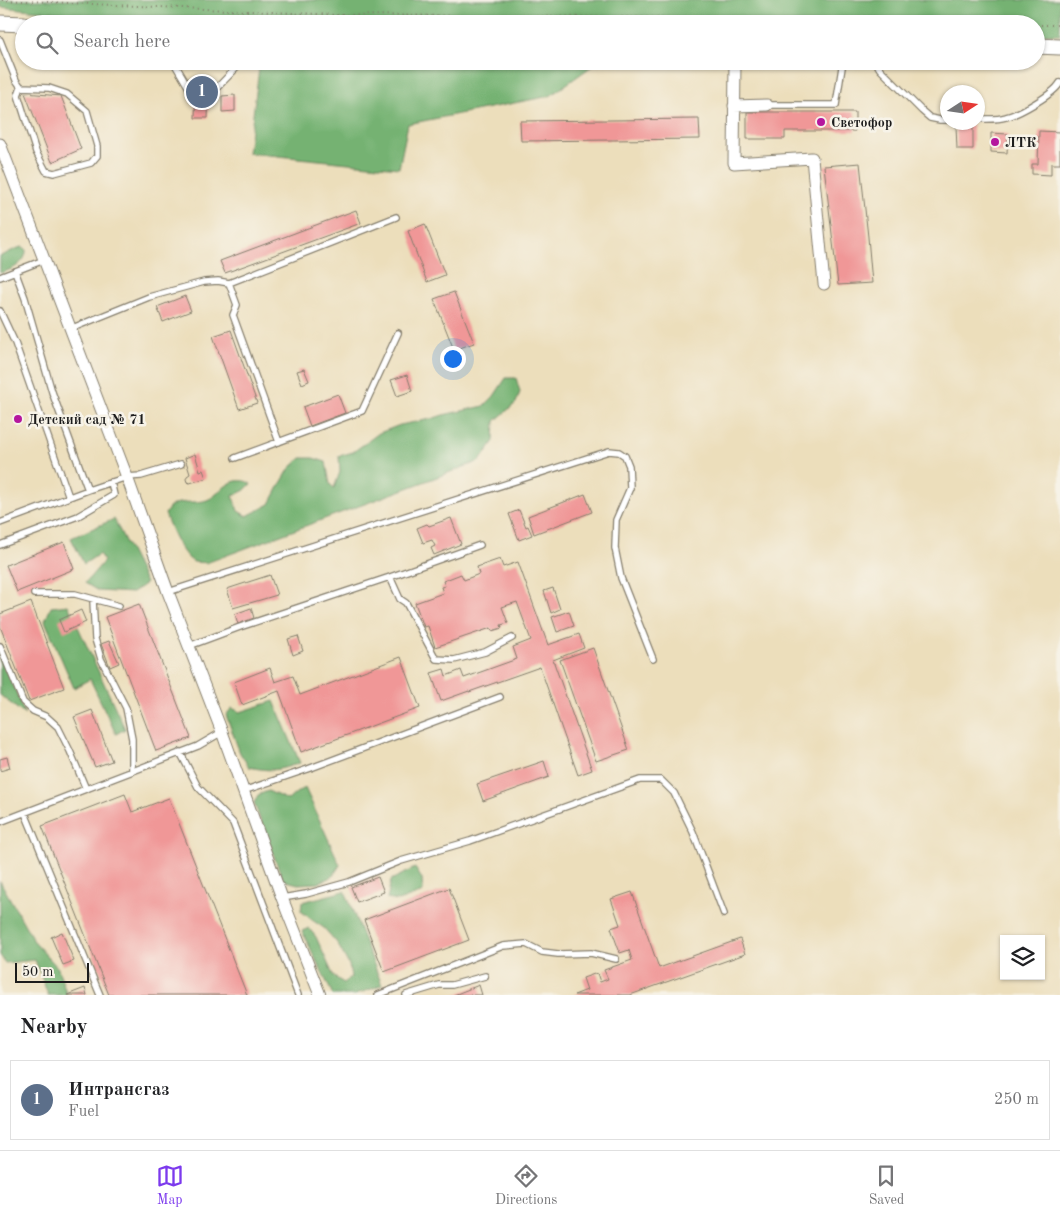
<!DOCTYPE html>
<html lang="en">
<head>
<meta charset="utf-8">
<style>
	:root { --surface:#fff; --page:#f2f2f2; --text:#202124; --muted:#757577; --line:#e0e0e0; --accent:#7c3aed }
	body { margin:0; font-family:"Old Standard TT",serif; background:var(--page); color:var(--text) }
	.controls { position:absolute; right:15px; bottom:15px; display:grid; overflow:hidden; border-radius:0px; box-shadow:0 1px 4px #0004 }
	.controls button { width:45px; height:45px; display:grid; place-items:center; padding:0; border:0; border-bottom:1px solid var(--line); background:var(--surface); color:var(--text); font:25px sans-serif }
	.compass { position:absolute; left:940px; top:85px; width:45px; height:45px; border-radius:50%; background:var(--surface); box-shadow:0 1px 4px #0004; rotate:78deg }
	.scale { position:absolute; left:15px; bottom:12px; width:74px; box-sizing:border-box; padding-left:5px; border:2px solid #1c1c1c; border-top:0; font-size:14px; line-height:18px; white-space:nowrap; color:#1c1c1c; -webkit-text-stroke:4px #f7f3e8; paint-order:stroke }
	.you { position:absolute; left:452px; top:358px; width:18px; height:18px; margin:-12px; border:4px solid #fff; border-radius:50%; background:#1a73e8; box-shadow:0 0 0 8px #1a73e833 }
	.badge { display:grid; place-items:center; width:32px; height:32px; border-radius:50%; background:var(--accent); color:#fff; font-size:16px; font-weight:700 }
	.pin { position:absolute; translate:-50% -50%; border:2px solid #fff; box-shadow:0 1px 5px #0006 }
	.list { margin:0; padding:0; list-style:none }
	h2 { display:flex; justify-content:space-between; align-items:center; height:65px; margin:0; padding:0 20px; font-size:21px }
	h2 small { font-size:16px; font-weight:400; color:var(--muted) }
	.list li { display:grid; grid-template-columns:32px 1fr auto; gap:15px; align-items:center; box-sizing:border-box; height:80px; margin:0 10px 10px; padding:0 10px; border:1px solid var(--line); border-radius:0px }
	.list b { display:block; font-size:19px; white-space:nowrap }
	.list p { margin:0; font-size:16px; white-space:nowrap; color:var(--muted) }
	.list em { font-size:16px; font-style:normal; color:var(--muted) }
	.icon { flex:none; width:28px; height:28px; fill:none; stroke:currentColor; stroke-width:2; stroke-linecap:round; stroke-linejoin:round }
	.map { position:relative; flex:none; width:1060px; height:995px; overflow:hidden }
	.search { position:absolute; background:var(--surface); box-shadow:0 1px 4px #0004; left:15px; right:15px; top:15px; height:55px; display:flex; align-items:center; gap:12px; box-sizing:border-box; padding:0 18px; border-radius:28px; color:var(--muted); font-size:19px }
	.sheet { height:155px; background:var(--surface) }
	nav { display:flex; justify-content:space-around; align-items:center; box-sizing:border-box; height:70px; border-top:1px solid var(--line); background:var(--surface); font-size:14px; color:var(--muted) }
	nav a { display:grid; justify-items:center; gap:2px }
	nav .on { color:var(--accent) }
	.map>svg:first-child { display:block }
	.forest { fill:#75b272; stroke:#486747 }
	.building { fill:#f09797 }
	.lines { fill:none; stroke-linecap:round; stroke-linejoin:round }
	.lane-casing { stroke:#847d6c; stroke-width:8 }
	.street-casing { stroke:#847d6c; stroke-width:13 }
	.secondary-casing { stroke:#847d6c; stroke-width:17 }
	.path { stroke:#847d6c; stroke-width:2; stroke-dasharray:1 4; stroke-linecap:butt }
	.lane { stroke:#fff; stroke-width:5.5 }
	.street { stroke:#fff; stroke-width:11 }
	.secondary { stroke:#fff; stroke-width:15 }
	.poi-dot { fill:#b5179e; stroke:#f7f3e8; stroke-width:2 }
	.labels { text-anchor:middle; stroke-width:5; stroke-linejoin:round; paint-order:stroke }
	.poi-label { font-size:14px; font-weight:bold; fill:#1c1c1c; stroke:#f7f3e8; text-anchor:start }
</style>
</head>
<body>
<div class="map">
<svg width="1060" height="995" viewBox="0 0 1060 995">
	<rect width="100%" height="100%" fill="#f7f3e8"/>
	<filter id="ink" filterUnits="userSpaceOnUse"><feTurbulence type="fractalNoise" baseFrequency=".02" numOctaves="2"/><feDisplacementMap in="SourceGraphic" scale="10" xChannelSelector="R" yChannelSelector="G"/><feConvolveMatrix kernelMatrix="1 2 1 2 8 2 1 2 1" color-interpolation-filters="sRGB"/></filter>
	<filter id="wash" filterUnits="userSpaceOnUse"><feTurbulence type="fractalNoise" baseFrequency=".0096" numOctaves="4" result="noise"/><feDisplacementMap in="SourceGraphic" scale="20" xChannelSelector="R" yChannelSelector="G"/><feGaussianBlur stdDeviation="1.12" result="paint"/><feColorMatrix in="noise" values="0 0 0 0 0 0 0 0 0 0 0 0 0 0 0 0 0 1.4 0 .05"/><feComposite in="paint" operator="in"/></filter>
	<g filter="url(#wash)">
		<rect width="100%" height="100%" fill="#ecdebb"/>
		<!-- forest -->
		<path class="forest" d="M0,0H1060V34H1036V24H399L135,20L0,7Z
			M260,61H599L550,96L408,124L399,168L248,153Z
			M23,247L26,249C27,263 12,270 0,273V256C8,254 14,248 23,247Z
			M506,378H516L520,392L516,403L495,421L494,441L480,461L206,563C203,562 197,563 194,562C181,556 170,527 165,514C167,511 169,507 173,505C183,500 196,504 207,500C216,497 225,483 236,481C242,480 247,481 251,484L245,490L233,496L238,511L247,516L270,504L281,483L290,468L301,458H313L326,462L330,484L334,488L340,472L339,456L353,452L379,433L400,425L431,419L443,415L484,406L494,396Z
			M114,519L146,583L132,593L98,591L85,583L104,561L99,554L84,564L71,538Z
			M68,605L125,729L116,734L90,679L74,688L45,621L51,607Z
			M0,651L25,715L0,695Z
			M274,701L300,763C279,770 272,772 249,767L240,753L226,715L232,708L240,712Z
			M305,788L340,865L333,876L318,883L298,884L283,880L254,803L258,795L268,791L288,800L296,793Z
			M415,868L422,879L423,892L398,901L387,899L391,880Z
			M0,881L35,943L58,968L67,995H48L35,960L5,963L0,955Z
			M345,891L382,985L355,995H333L302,931L309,928L316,937L334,977L344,983L351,977L349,965L337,943L324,928L312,920L301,911L302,902Z"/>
		<g id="blocks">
			<!-- building -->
			<path class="building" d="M196,85H209L208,118H195Z
				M25,93L61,96L81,149L52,162Z
				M235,95V111L222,112V96Z
				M747,112H855V131H785V139H747Z
				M699,119L700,139L521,141L520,121Z
				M973,125V149H957L956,126Z
				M1039,131L1060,132V164H1051V175L1032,174V164H1038Z
				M991,133L1008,134L1007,153L991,152Z
				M860,163L868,237L872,283L838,285L824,166Z
				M356,210L361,223L225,273L220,261Z
				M425,224L445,275L427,282L408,231Z
				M454,292L474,343L454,350L434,299Z
				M185,296L191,311L163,322L157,307Z
				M231,330L257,403L239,409L213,336Z
				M304,369L309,381L302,384L297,371Z
				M407,375L412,391L397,396L391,380Z
				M338,394L345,413L310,426L303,407Z
				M195,454L200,471L203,470L206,478L190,483L187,482L186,479L187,476L190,474L185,458Z
				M585,494L592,512L534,534L528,516Z
				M519,510L526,527L528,526L532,535L519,540L509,514Z
				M451,518L461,544L434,555L431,548L435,546L432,540L423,543L417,528L427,524L429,526Z
				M64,542L74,569L17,592L6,565Z
				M500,559L503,567L518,562L548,645L579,634L584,648L553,660L592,770L578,775L540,667L469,692V691L441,701L431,673L444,669L446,676L461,670L464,678L517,659L513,647L531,640L517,602L502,607L508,623L501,625L502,628L492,631L491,628L435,647L428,626L424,627L415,603L443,593L441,587L445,586L443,581L461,574L464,580L479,574L477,567Z
				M270,575L277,595L233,608L227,589Z
				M553,588L560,609L551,613L544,591Z
				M31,602L64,688L29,701L0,626V614Z
				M139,604L191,738L156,751L105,617Z
				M251,608L254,618L238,624L235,614Z
				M81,610L86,622L64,632L59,620Z
				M569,611L574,626L557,632L552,617Z
				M298,636L303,651L293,655L288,639Z
				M109,641L119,663L110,667L101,644Z
				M593,648L629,750L596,761L560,660Z
				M401,657L420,708L301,752L279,691L242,705L234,682L270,668L275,682L293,676L300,695Z
				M92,710L112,761L95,767L74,717Z
				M7,757L10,768L0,771V759Z
				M544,761L549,777L483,801L477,784Z
				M125,794L132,812L169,798L247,995H109L42,826Z
				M378,877L384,892L357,902L351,887Z
				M449,888L469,940L384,972L364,920Z
				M632,892L659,968L740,939L745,954L630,995H574L587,990L583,978L597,973L600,982L608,979L604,970L632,960L629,950L620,953L611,928L620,925L611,899Z
				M62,932L74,961L63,965L51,937Z
				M479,985L482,995H454Z
				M85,988L87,995H67Z"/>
		</g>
	</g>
	<g filter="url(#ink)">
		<use href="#blocks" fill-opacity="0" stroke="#847d6c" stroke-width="1"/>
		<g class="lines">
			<!-- lane casing -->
			<g class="lane-casing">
				<path id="lane" d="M0,40L16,80L21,87L49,88L67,94L87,111L97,146V156L91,163L54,173L46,171L36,152L18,95L21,87
					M173,61L192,93L211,94L243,61
					M875,61L880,69L922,111L930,118L940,120H948
					M767,105H836L843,61
					M978,119C987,119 997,120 1006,117C1019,114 1054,94 1060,83
					M15,271L25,298L52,392L88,490
					M0,277L44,260
					M229,283L396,217
					M0,311L15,343L69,497
					M70,329L149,297L204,282L218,281L229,283L237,305L233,315L279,442
					M235,458L362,411L398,333
					M0,523L88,490L127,477L141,476L181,464
					M0,545L78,516L114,495L111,482
					M390,577L480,545
					M168,592L609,451L619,452L625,456L629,466L630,488L616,520L615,548L621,578L653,659
					M34,594H75L119,606
					M93,600L95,639L101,659L126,708L132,739V771
					M0,646L23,702L33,711L47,717L58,727L70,751L86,789
					M189,646L240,627L390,577L400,599L406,603L436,659L454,660L485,652L512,638
					M180,752L198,787L233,823L298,995
					M243,791L308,769L500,697
					M25,813L100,995
					M0,822L198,746L222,732
					M282,898L306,894L349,882L401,861L470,841L640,780H661L674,793L693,832L724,914
					M378,995L503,946L526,944L542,952L558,954L591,953L616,959
					M406,995L439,985H452L485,976"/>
			</g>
			<!-- street casing -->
			<g class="street-casing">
				<path id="street" d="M735,61L734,163L812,158L824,284
					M734,106L767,105
					M0,144L127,477L168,592L222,732L282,898L320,995"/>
			</g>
			<!-- secondary casing -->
			<g class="secondary-casing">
				<path id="secondary" d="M0,23L24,24
					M1036,46L1060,47"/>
			</g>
			<!-- path -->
			<path class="path" d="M2,0L339,15L621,17L973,24
				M1036,25H1060"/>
			<!-- lane -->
			<use href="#lane" class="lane"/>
			<!-- street -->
			<use href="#street" class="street"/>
			<!-- secondary -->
			<use href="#secondary" class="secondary"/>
		</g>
	</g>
	<!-- markers -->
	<g class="poi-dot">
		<circle cx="821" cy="122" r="5"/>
		<circle cx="995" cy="142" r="5"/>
		<circle cx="18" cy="419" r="5"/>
	</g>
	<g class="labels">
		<!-- poi labels -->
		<g class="poi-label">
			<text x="831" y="127">Светофор</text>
			<text x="1005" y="147">ЛТК</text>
			<text x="28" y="424">Детский сад № 71</text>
		</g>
	</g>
</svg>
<div class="controls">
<button><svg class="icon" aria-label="layers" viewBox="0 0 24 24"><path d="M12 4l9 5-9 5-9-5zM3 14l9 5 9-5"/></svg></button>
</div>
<svg class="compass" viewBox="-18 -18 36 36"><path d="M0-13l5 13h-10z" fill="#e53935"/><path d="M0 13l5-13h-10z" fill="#757577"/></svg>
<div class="scale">50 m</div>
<div class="you"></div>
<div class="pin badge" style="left:202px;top:92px;background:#5c6f8a">1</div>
<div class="search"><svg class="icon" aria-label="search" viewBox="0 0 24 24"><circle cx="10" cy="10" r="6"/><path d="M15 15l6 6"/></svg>Search here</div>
</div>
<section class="sheet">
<h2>Nearby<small></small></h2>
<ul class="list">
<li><span class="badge" style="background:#5c6f8a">1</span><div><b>Интрансгаз</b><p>Fuel</p></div><em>250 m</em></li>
</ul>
</section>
<nav>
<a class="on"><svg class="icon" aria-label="map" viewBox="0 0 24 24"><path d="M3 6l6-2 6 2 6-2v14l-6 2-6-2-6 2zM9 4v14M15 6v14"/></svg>Map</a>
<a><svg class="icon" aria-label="directions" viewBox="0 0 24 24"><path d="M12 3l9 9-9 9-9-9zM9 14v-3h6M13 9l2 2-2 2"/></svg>Directions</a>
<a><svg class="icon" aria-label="saved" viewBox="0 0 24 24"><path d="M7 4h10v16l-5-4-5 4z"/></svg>Saved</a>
</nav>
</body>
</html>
